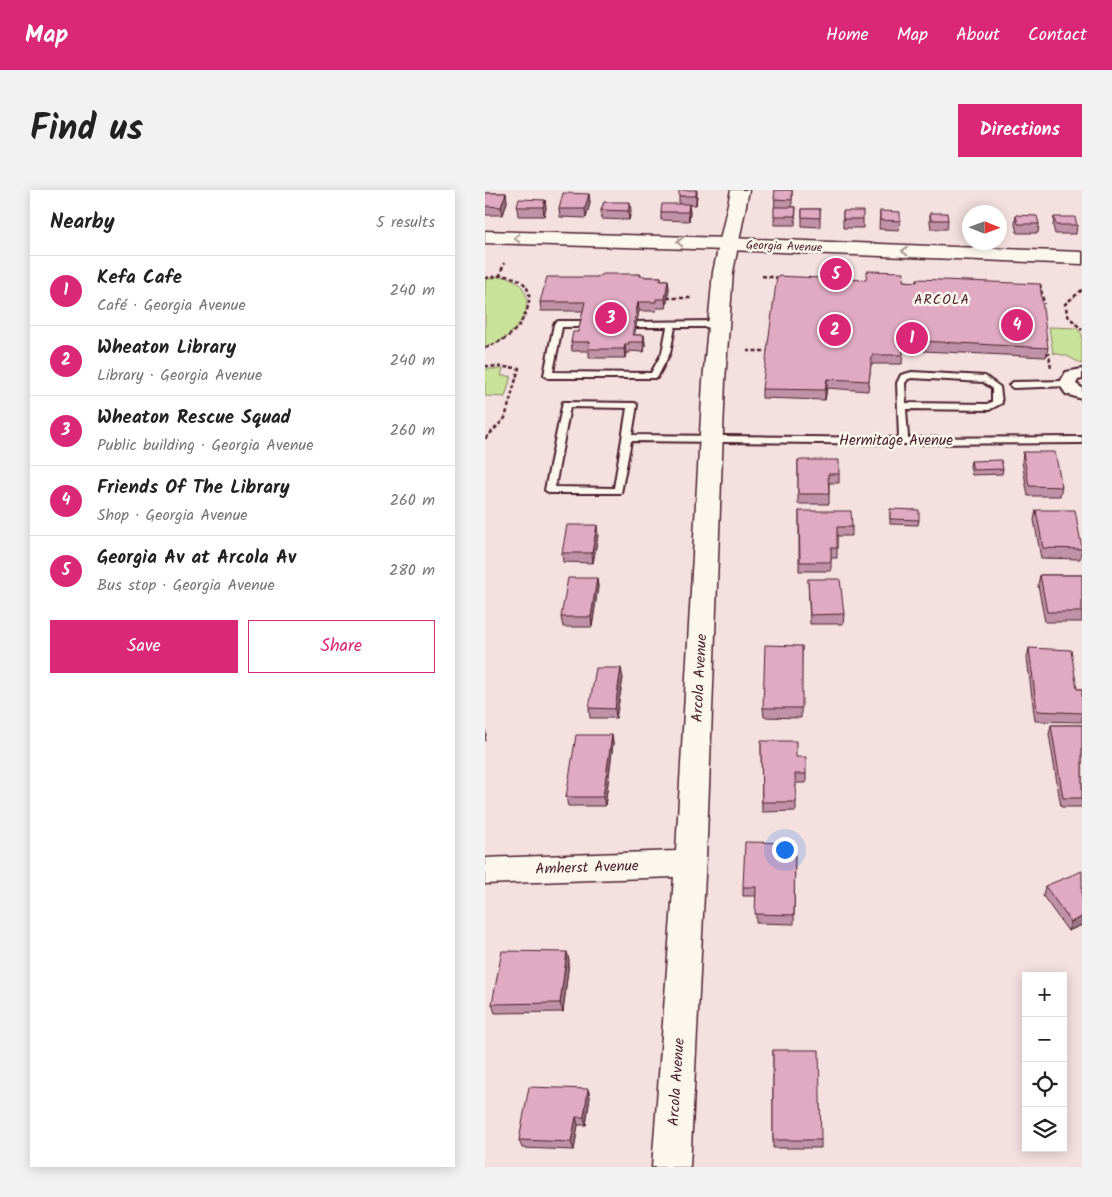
<!DOCTYPE html>
<html lang="en">
<head>
<meta charset="utf-8">
<style>
	:root { --surface:#fff; --page:#f2f2f2; --text:#222; --muted:#767676; --line:#e0e0e0; --accent:#db2777 }
	body { margin:0; font-family:Kalam,sans-serif; background:var(--page); color:var(--text) }
	.controls { position:absolute; right:15px; bottom:15px; display:grid; overflow:hidden; border-radius:0px; box-shadow:0 2px 12px #0003 }
	.controls button { width:45px; height:45px; display:grid; place-items:center; padding:0; border:0; border-bottom:1px solid var(--line); background:var(--surface); color:var(--text); font:25px sans-serif }
	.compass { position:absolute; left:477px; top:15px; width:45px; height:45px; border-radius:50%; background:var(--surface); box-shadow:0 2px 12px #0003; rotate:91deg }
	.you { position:absolute; left:299px; top:659px; width:18px; height:18px; margin:-12px; border:4px solid #fff; border-radius:50%; background:#1a73e8; box-shadow:0 0 0 8px #1a73e833 }
	.badge { display:grid; place-items:center; width:32px; height:32px; border-radius:50%; background:var(--accent); color:#fff; font-size:16px; font-weight:700 }
	.pin { position:absolute; translate:-50% -50%; border:2px solid #fff; box-shadow:0 1px 5px #0006 }
	.list { margin:0; padding:0; list-style:none }
	h2 { display:flex; justify-content:space-between; align-items:center; height:65px; margin:0; padding:0 20px; font-size:21px }
	h2 small { font-size:16px; font-weight:400; color:var(--muted) }
	.list li { display:grid; grid-template-columns:32px 1fr auto; gap:15px; align-items:center; box-sizing:border-box; height:70px; padding:0 20px; border-top:1px solid var(--line) }
	.list b { display:block; font-size:19px; white-space:nowrap }
	.list p { margin:0; font-size:16px; white-space:nowrap; color:var(--muted) }
	.list em { font-size:16px; font-style:normal; color:var(--muted) }
	.actions { display:flex; gap:10px; padding:15px 20px }
	.actions a { flex:1; padding:11px 0; border:1px solid var(--accent); border-radius:0px; text-align:center; font-size:18px; color:var(--accent) }
	.actions .main { background:var(--accent); color:#fff }
	.icon { flex:none; width:28px; height:28px; fill:none; stroke:currentColor; stroke-width:2; stroke-linecap:round; stroke-linejoin:round }
	.map { position:relative; flex:none; width:597px; height:977px; overflow:hidden; border-radius:0px }
	header { display:flex; align-items:center; gap:30px; box-sizing:border-box; height:70px; padding:0 25px; background:var(--accent); color:#fff }
	header strong { font-size:24px }
	nav { display:flex; gap:28px; margin-inline-start:auto; font-size:18px }
	.intro { display:flex; align-items:center; justify-content:space-between; box-sizing:border-box; height:120px; padding:0 30px }
	h1 { margin:0; font-size:35px }
	.button { padding:12px 22px; border-radius:0px; background:var(--accent); color:#fff; font-size:18px; font-weight:700 }
	main { display:flex; gap:30px; padding:0 30px }
	aside { flex:1; background:var(--surface); border-radius:0px; box-shadow:0 2px 12px #0003 }
	.map>svg:first-child { display:block }
	.green { fill:#c8e299; stroke:#898062 }
	.lines { fill:none; stroke-linecap:round; stroke-linejoin:round }
	.service-casing { stroke:#4a1f2b; stroke-width:4 }
	.minor-casing { stroke:#4a1f2b; stroke-width:4 }
	.tertiary-casing { stroke:#4a1f2b; stroke-width:3 }
	.primary-casing { stroke:#4a1f2b; stroke-width:3 }
	.path { stroke:#4a1f2b; stroke-width:2.5; stroke-dasharray:4 2.5; stroke-linecap:butt }
	.service { fill:#fbf7ec; fill-rule:evenodd }
	.minor { fill:#fbf7ec; fill-rule:evenodd }
	.tertiary { fill:#fbf7ec; fill-rule:evenodd }
	.primary { fill:#fbf7ec; fill-rule:evenodd }
	.wall { fill:#c092a7; stroke:#4a1f2b }
	.shaded-wall { fill:#9c7788; stroke:#4a1f2b }
	.building { fill:#dfaac2; stroke:#4a1f2b }
	.oneway { stroke:#ab9695 }
	.labels { text-anchor:middle; stroke-width:5; stroke-linejoin:round; paint-order:stroke }
	.far-street-label { font-size:12px; fill:#4a1f2b; stroke:#fbf7ec }
	.far-neighbourhood-label { font-size:14px; letter-spacing:1px; fill:#4a1f2b; stroke:#fbf7ec }
	.street-label { font-size:15px; fill:#4a1f2b; stroke:#fbf7ec }
</style>
</head>
<body>
<header>
<strong>Map</strong>
<nav><a>Home</a><a>Map</a><a>About</a><a>Contact</a></nav>
</header>
<div class="intro"><h1>Find us</h1><a class="button">Directions</a></div>
<main>
<aside>
<h2>Nearby<small>5 results</small></h2>
<ul class="list">
<li><span class="badge">1</span><div><b>Kefa Cafe</b><p>Café · Georgia Avenue</p></div><em>240 m</em></li>
<li><span class="badge">2</span><div><b>Wheaton Library</b><p>Library · Georgia Avenue</p></div><em>240 m</em></li>
<li><span class="badge">3</span><div><b>Wheaton Rescue Squad</b><p>Public building · Georgia Avenue</p></div><em>260 m</em></li>
<li><span class="badge">4</span><div><b>Friends Of The Library</b><p>Shop · Georgia Avenue</p></div><em>260 m</em></li>
<li><span class="badge">5</span><div><b>Georgia Av at Arcola Av</b><p>Bus stop · Georgia Avenue</p></div><em>280 m</em></li>
</ul>
<div class="actions"><a class="main">Save</a><a>Share</a></div>
</aside>
<div class="map">
<svg width="597" height="977" viewBox="0 0 597 977">
	<rect width="100%" height="100%" fill="#f3e0df"/>
	<filter id="ink" filterUnits="userSpaceOnUse"><feTurbulence type="fractalNoise" baseFrequency=".02" numOctaves="2"/><feDisplacementMap in="SourceGraphic" scale="10" xChannelSelector="R" yChannelSelector="G"/><feConvolveMatrix kernelMatrix="1 2 1 2 8 2 1 2 1" color-interpolation-filters="sRGB"/></filter>
	<g filter="url(#ink)">
		<!-- green -->
		<path class="green" d="M13,86C38,86 49,109 37,130C29,144 15,153 0,157V90Z
			M564,137L592,138L597,144V174L582,166L568,163Z
			M0,179H18L16,186H26L20,207L0,206Z"/>
		<g class="lines">
			<!-- service casing -->
			<g class="service-casing">
				<path id="service" d="M73,131H98L102,134L98,137H77L68,182L166,183L177,163L182,137H151L148,136V132L233,131L237,134L233,137H190L185,163L172,188H63L59,185L69,134Z
					M427,182L500,186L515,197L517,213L504,220L421,219L423,248L597,247V253L419,254L146,251L136,303H65L60,300L78,212L150,213L152,215L147,245L414,248L412,193L416,185ZM427,188L498,192L507,198V212L502,214L421,213L420,193L423,189ZM85,217L142,218L129,298L70,297Z
					M582,191L585,192V196L528,198L524,195L528,192Z"/>
			</g>
			<!-- minor casing -->
			<g class="minor-casing">
				<path id="minor" d="M597,179V189L593,190L591,194L597,198V209L581,204L574,194L581,182Z"/>
			</g>
			<!-- tertiary casing -->
			<g class="tertiary-casing">
				<path id="tertiary" d="M246,0H264L248,82L240,191L222,647L205,977H167L189,687L0,694V668L191,661L218,191L228,82Z"/>
			</g>
			<!-- primary casing -->
			<g class="primary-casing">
				<path id="primary" d="M0,41L243,48L597,62V74L243,60L0,53Z"/>
			</g>
			<!-- path -->
			<path class="path" d="M277,86L294,88
				M0,88L15,86
				M555,94L559,114
				M597,100L580,114L583,126L597,140
				M182,108H208
				M0,158C10,154 19,150 27,143C41,130 56,98 30,88C26,87 20,86 15,85L19,73
				M262,161H283
				M561,164H564L566,179
				M0,176L34,178L20,228L0,249"/>
			<!-- service -->
			<use href="#service" class="service"/>
			<!-- minor -->
			<use href="#minor" class="minor"/>
			<!-- tertiary -->
			<use href="#tertiary" class="tertiary"/>
			<!-- primary -->
			<use href="#primary" class="primary"/>
		</g>
		<!-- wall -->
		<path class="wall" d="M290,0H307V17H311L310,35H289Z
			M0,3H21L22,12L18,25H0Z
			M104,4L105,13L101,28L75,27L74,19Z
			M212,5L211,15H204L205,23L204,31L176,30V22L194,14V6Z
			M60,10L61,18L59,26H33L32,17Z
			M119,12L146,21L144,30L117,29L116,20Z
			M317,19H335V37L317,36Z
			M358,21L378,29V38H358Z
			M395,21L415,31L414,40L394,39Z
			M445,23L463,30L462,39H446L445,32Z
			M482,24H484V41H482L481,33Z
			M531,25L554,34L553,43H532L530,34Z
			M569,27L592,35L591,44H570L568,36Z
			M155,84L156,86L160,87H176V90H183L184,99L181,118H172L171,121H154L149,145H159L160,154L159,162L145,161V163H141L140,168H104V161H87L86,152L93,142L98,121H56L55,112L112,87Z
			M432,89L563,158L561,167L418,160L417,174H386L383,201L342,198L340,210L277,208V199L418,91L432,92Z
			M538,262L577,297L575,306H543L537,272Z
			M313,270L354,284V293H344V314H313Z
			M486,271L518,279L517,284L487,285L485,276Z
			M405,319L434,330L433,335L405,334Z
			M551,320L597,357L595,369L556,368L549,330Z
			M314,321L367,337V346H352V368H346V381H314Z
			M113,345L108,373L78,372L77,363Z
			M555,385H597V432H560L553,395Z
			M112,388L113,397L107,437H78L76,427Z
			M323,389L359,424L358,434H325Z
			M317,456L316,528L279,527L278,518Z
			M544,458L592,499H597V532L550,531L542,468Z
			M138,488L131,528H105L104,518Z
			M566,535H597V617H576L564,544Z
			M127,545L128,554L120,616H83L81,607Z
			M276,551L311,567L321,584V593H311V621L277,622Z
			M310,653L309,734L271,733V706H258V697Z
			M560,696L597,735L583,741L558,706Z
			M82,762L84,771L78,822L10,823L7,814Z
			M288,860L336,950V958H288Z
			M103,899L105,907L101,935H93L89,960L37,958L34,950Z"/>
		<!-- shaded-wall -->
		<path class="shaded-wall" d="M211,0H212V5L211,15Z
			M21,3L22,12L18,25L16,17Z
			M104,4L105,13L101,28L100,19Z
			M60,10L61,18L59,26L58,17Z
			M145,12L146,21L144,30L143,21Z
			M204,14L205,23L204,31L203,22Z
			M183,90L184,99L181,118L180,109Z
			M153,112L154,121L148,152L147,145Z
			M159,145L160,154L159,162L158,152Z
			M140,154L141,163L140,168L139,159Z
			M342,189V198L340,210V200Z
			M112,335L113,345L108,373L107,363Z
			M112,388L113,397L107,437L106,427Z
			M136,478L138,488L131,528L130,519Z
			M0,539L1,544L0,551Z
			M127,545L128,554L120,616L118,607Z
			M597,727V735L583,741L586,732Z
			M82,762L84,771L78,822L75,813Z
			M103,899L105,907L101,935L99,927Z
			M91,927L93,935L89,960L86,952Z"/>
		<!-- building -->
		<path class="building" d="M194,0H211V6H194Z
			M290,0H307V10L289,9Z
			M0,3H21L16,17L0,16Z
			M78,3L104,4L100,19H74Z
			M34,9L60,10L58,17H32Z
			M119,12H145L143,21L116,20Z
			M177,14H204L203,22H176Z
			M289,17H311L310,26H289Z
			M317,19H335V28L317,27Z
			M358,21H378V29H358Z
			M395,21L415,22V31L395,30Z
			M445,23H462L463,30H446Z
			M482,24H484V32H483Z
			M531,25L552,26L554,34H533Z
			M569,27H590L592,35H571Z
			M382,81L419,82L418,91L432,92V89L555,94L563,158L418,150V165H387L384,191L342,189L340,200L277,199L292,86L381,90Z
			M118,84H155V86H160V87H176L175,90H183L180,109H171V112H153L147,145H159L158,152H144V154H140L139,159H103L105,152H86L88,142H93L100,112H55L62,87H112Z
			M538,262H570L577,297L544,296Z
			M313,270H354V284H343L344,304H313Z
			M516,270L518,279L488,280L486,271Z
			M405,319L434,320V330L405,329Z
			M551,320H590L597,359L558,358Z
			M314,321H366L367,337H352V358H346V372H315Z
			M82,335H112L107,363H77Z
			M555,385H597V422H562Z
			M83,388H112L106,427H76Z
			M323,389H355L359,424L325,425Z
			M280,455L317,456V518H278Z
			M544,458L586,460L592,499H597V523L552,521Z
			M111,478H136L130,519L104,518Z
			M566,535H597V608H578Z
			M91,545H127L118,607H81Z
			M276,551H311V567H321V584H310L311,612H277Z
			M260,652L310,653L309,725L270,724L271,697H258Z
			M597,681V727L586,732L560,696Z
			M17,761L82,762L75,813L7,814Z
			M288,860H334L336,950H288Z
			M44,897L103,899L99,927H91L86,952L34,950Z"/>
		<!-- one-way arrows -->
		<defs><path id="oneway-chevron" d="M-2-3.5L2.5 0L-2 3.5" fill="none" stroke-width="1.6" stroke-linecap="round" stroke-linejoin="round" transform="scale(1.25)"/></defs>
		<g class="oneway">
			<use href="#oneway-chevron" transform="translate(32 48) rotate(-179)"/>
			<use href="#oneway-chevron" transform="translate(195 52) rotate(-178)"/>
			<use href="#oneway-chevron" transform="translate(420 61) rotate(-178)"/>
		</g>
	</g>
	<g class="labels">
		<!-- far-street labels -->
		<g class="far-street-label">
			<text transform="translate(299 56) rotate(2)" y="4">Georgia Avenue</text>
		</g>
		<!-- far-neighbourhood labels -->
		<g class="far-neighbourhood-label">
			<text x="457" y="114">ARCOLA</text>
		</g>
		<!-- street labels -->
		<g class="street-label">
			<text x="411" y="255">Hermitage Avenue</text>
			<text transform="translate(214 488) rotate(-87)" y="5">Arcola Avenue</text>
			<text transform="translate(102 677) rotate(-2)" y="5">Amherst Avenue</text>
			<text transform="translate(191 892) rotate(-86)" y="5">Arcola Avenue</text>
		</g>
	</g>
</svg>
<div class="controls">
<button>+</button>
<button>−</button>
<button><svg class="icon" aria-label="locate" viewBox="0 0 24 24"><circle cx="12" cy="12" r="6"/><path d="M12 2v4M12 18v4M2 12h4M18 12h4"/></svg></button>
<button><svg class="icon" aria-label="layers" viewBox="0 0 24 24"><path d="M12 4l9 5-9 5-9-5zM3 14l9 5 9-5"/></svg></button>
</div>
<svg class="compass" viewBox="-18 -18 36 36"><path d="M0-13l5 13h-10z" fill="#e53935"/><path d="M0 13l5-13h-10z" fill="#767676"/></svg>
<div class="you"></div>
<div class="pin badge" style="left:427px;top:148px">1</div>
<div class="pin badge" style="left:350px;top:140px">2</div>
<div class="pin badge" style="left:126px;top:128px">3</div>
<div class="pin badge" style="left:532px;top:135px">4</div>
<div class="pin badge" style="left:351px;top:84px">5</div>
</div>
</main>
</body>
</html>
